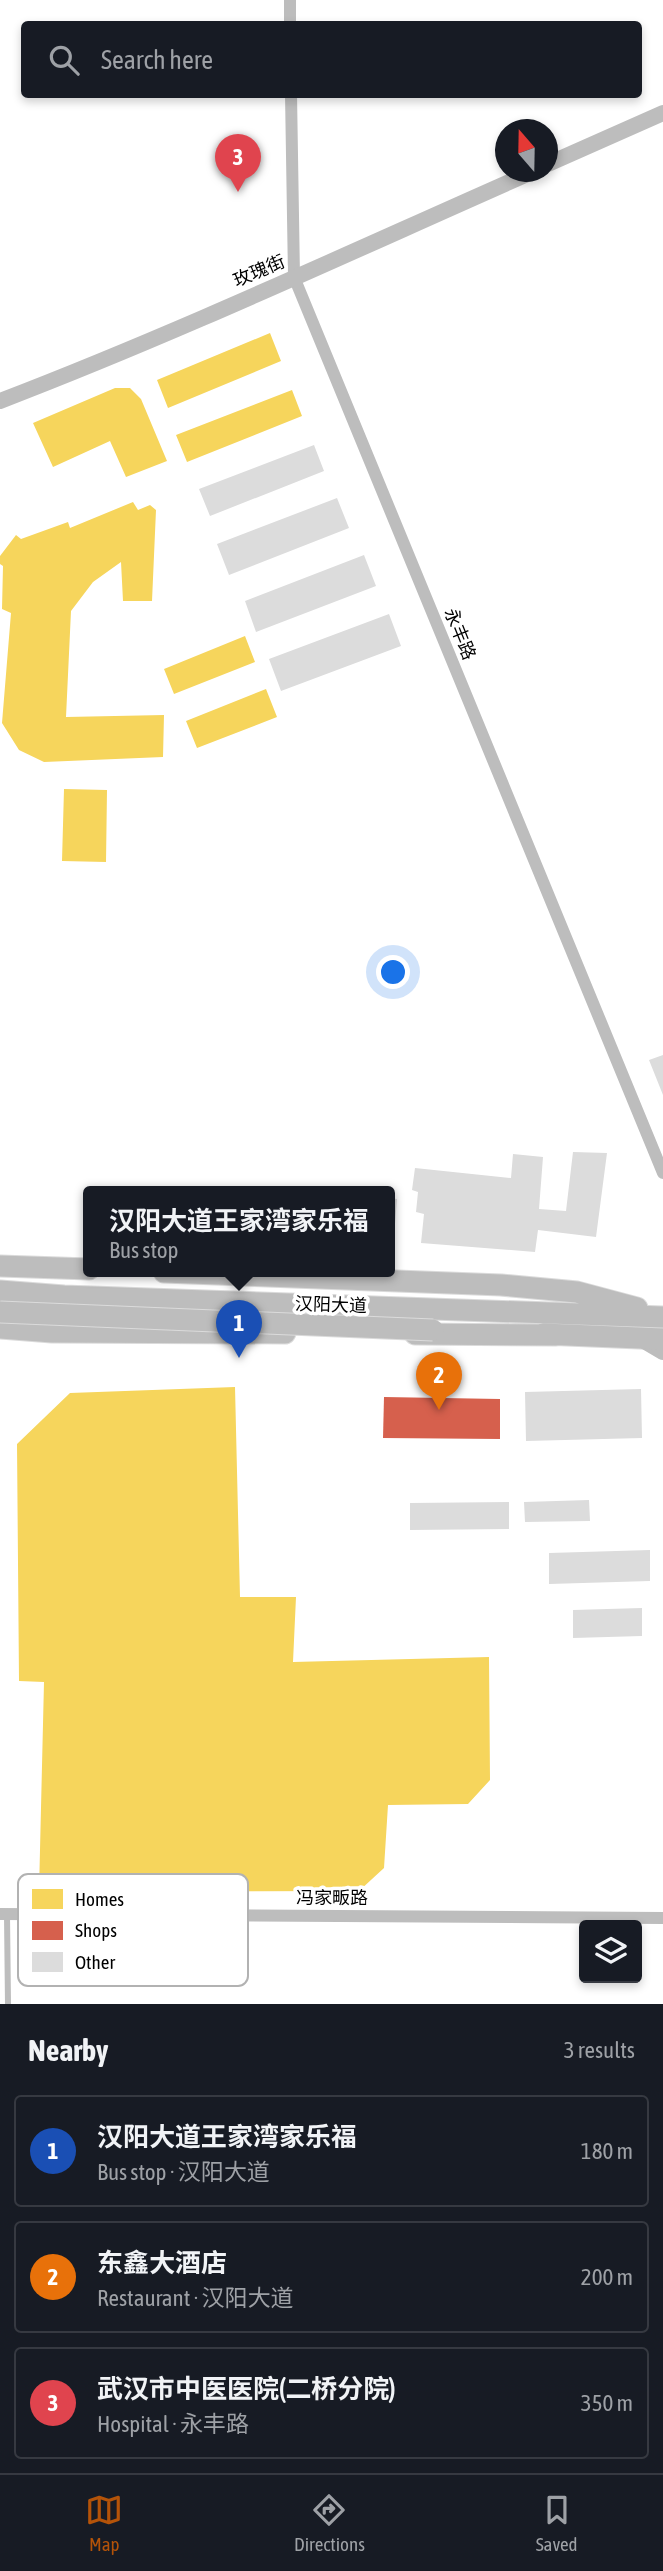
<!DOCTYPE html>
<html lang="en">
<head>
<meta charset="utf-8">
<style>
	:root { --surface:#171b24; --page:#20242c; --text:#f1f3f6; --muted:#9ea1a6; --line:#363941; --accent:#b45309 }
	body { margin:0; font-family:"Asap Condensed","Noto Sans SC",sans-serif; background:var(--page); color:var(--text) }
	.controls { position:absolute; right:21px; bottom:21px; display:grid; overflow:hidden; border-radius:7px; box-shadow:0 4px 10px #0003 }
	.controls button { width:63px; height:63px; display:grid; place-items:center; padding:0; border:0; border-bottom:2px solid var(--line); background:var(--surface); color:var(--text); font:35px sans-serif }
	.compass { position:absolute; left:495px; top:119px; width:63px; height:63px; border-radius:50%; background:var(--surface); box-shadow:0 4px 10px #0003; rotate:340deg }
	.you { position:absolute; left:394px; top:973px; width:24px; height:24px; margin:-18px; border:5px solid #fff; border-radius:50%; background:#1a73e8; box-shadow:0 0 0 10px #1a73e833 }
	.badge { display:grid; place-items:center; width:46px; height:46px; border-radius:50%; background:var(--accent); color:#fff; font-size:23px; font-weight:700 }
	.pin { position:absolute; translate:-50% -58px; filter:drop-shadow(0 2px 4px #0008) }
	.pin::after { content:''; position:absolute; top:37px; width:24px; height:21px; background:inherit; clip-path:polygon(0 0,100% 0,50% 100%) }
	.popup { position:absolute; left:83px; top:1186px; width:312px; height:91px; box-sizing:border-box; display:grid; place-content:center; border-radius:7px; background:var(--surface); filter:drop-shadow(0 2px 5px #0005); font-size:23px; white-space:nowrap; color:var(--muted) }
	.popup b { font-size:26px; color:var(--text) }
	.popup::after { content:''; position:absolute; left:50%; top:100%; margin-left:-14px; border:14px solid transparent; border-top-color:var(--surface) }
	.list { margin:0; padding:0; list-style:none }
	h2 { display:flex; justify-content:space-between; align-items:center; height:91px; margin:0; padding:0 28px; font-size:30px }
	h2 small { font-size:23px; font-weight:400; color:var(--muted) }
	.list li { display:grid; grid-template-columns:46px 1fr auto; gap:21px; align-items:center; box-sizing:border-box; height:112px; margin:0 14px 14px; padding:0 14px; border:2px solid var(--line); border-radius:7px }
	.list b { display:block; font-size:26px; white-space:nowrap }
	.list p { margin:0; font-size:23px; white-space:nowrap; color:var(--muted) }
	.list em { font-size:23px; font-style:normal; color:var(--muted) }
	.icon { flex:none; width:38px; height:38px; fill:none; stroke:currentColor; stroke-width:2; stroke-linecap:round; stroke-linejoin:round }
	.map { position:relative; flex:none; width:663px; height:2004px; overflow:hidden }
	.search { position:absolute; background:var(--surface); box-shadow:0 4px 10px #0003; left:21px; right:21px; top:21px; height:77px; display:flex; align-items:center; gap:18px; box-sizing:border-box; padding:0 24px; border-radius:7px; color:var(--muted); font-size:26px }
	.sheet { height:469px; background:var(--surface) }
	nav { display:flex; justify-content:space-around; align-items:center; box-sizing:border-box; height:98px; border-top:2px solid var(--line); background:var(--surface); font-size:19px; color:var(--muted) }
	nav a { display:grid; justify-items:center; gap:4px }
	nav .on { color:var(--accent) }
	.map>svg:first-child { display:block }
	.homes { fill:#f6d55c }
	.shops { fill:#d6604d }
	.building { fill:#dcdcdc }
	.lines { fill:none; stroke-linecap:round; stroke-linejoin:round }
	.primary-casing { stroke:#dbdbdb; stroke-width:23 }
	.service { stroke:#bdbdbd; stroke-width:6 }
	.minor { stroke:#bdbdbd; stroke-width:12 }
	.tertiary { stroke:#bdbdbd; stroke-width:16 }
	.primary { stroke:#bdbdbd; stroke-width:21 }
	.primary-bridge-casing { stroke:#dbdbdb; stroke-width:23; stroke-linecap:butt }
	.primary-bridge { stroke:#bdbdbd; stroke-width:21 }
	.labels { text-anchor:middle; stroke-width:7; stroke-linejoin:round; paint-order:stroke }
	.street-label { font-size:18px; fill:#000; stroke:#fff }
	.key { fill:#fff; stroke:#b2b2b2; stroke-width:2 }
	.key-label { font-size:19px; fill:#000 }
</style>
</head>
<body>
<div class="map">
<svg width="663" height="2004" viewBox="0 0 663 2004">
	<rect width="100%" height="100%" fill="#fff"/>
	<!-- homes -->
	<path class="homes" d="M270,333L281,361L168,408L157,380Z
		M115,388H130L141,399L167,461L126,477L110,441L53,467L33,423Z
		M292,390L302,416L187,462L176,435Z
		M133,502L138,510L150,505L156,510L152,601H123L121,562L93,582L71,611L66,717L164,715L163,757L44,762L19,750L2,723L11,613L2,609L3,566L0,564V556L16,535L21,539L68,522L70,528Z
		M245,636L255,662L174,694L164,669Z
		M266,689L277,717L197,748L186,721Z
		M64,789L107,790L106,862L62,861Z
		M235,1387L240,1597H296L293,1662L489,1657L490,1780L468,1804L388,1805L384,1868L359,1891L39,1892L44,1682L19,1681L17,1444L70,1393Z"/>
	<!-- shops -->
	<path class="shops" d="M384,1397L500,1399V1439L383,1438Z"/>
	<!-- building -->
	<path class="building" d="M314,445L324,471L210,516L199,489Z
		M337,498L349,528L229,575L217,544Z
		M364,555L376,586L256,632L245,601Z
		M389,614L401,646L281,691L269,659Z
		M663,1055V1095L649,1060Z
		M573,1152L607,1153L596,1237L538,1230L535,1252L421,1243L424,1214L416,1212L418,1192L412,1190L415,1168L511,1178L513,1154L543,1157L539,1209L566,1211Z
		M390,1198L397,1199L394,1236H390Z
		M641,1389L642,1438L526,1441L525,1392Z
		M589,1500L590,1521L525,1522L524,1502Z
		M509,1502V1529L410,1530V1503Z
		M650,1550V1581L549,1584V1553Z
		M642,1608V1636L573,1638V1610Z
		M30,1954H169V1985H30Z"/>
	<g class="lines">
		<!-- primary casing -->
		<g class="primary-casing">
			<path id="primary" d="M0,1266L89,1269
				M164,1272L501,1285L577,1292L637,1308
				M0,1291L64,1296L663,1317
				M0,1328L52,1332L285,1333
				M415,1334L556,1335
				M543,1334L663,1339"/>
		</g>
		<!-- service -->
		<path class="service" d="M7,1915L8,2004"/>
		<!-- minor -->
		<path class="minor" d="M290,0V24
			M291,94L294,277L663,1173
			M0,1914L663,1918"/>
		<!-- tertiary -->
		<path class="tertiary" d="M548,164L663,113
			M0,401C180,332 355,250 532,172
			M641,1339L663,1352"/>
		<!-- primary -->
		<use href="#primary" class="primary"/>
		<!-- primary-bridge casing -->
		<g class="primary-bridge-casing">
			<path id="primary-bridge" d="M0,1312L433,1330"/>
		</g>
		<!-- primary-bridge -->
		<use href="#primary-bridge" class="primary-bridge"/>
	</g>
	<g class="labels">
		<!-- street labels -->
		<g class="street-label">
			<text transform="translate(259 271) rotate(-23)" y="6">玫瑰街</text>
			<text transform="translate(460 634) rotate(68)" y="6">永丰路</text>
			<text transform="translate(331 1305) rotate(2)" y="6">汉阳大道</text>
			<text x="332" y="1904">冯家畈路</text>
		</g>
	</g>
	<!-- legend -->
	<rect x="18" y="1874" width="230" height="112" rx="10" class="key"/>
	<rect x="32" y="1889" width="31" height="20" fill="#f6d55c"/>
	<rect x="32" y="1921" width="31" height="19" fill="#d6604d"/>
	<rect x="32" y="1952" width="31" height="20" fill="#dcdcdc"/>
	<g class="key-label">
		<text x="75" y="1906">Homes</text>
		<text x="75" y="1937">Shops</text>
		<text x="75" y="1969">Other</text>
	</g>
</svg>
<div class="controls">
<button><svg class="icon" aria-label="layers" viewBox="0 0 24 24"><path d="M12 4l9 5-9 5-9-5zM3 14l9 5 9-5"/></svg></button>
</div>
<svg class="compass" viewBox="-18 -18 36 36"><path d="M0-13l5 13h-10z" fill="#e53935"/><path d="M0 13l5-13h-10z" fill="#9ea1a6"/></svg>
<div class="you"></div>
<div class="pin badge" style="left:239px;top:1358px;background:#1a4fb4">1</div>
<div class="popup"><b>汉阳大道王家湾家乐福</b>Bus stop</div>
<div class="pin badge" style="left:439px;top:1410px;background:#e8710a">2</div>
<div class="pin badge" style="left:238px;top:192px;background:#e0444e">3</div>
<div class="search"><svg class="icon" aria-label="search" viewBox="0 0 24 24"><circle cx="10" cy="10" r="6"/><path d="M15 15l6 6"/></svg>Search here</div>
</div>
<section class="sheet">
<h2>Nearby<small>3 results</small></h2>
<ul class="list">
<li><span class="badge" style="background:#1a4fb4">1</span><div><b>汉阳大道王家湾家乐福</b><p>Bus stop · 汉阳大道</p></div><em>180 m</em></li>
<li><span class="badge" style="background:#e8710a">2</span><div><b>东鑫大酒店</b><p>Restaurant · 汉阳大道</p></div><em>200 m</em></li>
<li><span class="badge" style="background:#e0444e">3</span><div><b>武汉市中医医院(二桥分院)</b><p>Hospital · 永丰路</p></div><em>350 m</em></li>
</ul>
</section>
<nav>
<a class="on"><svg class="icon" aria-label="map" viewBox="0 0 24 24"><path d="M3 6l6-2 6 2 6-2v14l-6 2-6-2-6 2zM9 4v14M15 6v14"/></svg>Map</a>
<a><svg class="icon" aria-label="directions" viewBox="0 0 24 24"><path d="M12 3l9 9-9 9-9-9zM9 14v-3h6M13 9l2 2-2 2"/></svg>Directions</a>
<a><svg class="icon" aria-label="saved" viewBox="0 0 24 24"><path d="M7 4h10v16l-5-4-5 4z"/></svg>Saved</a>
</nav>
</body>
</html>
